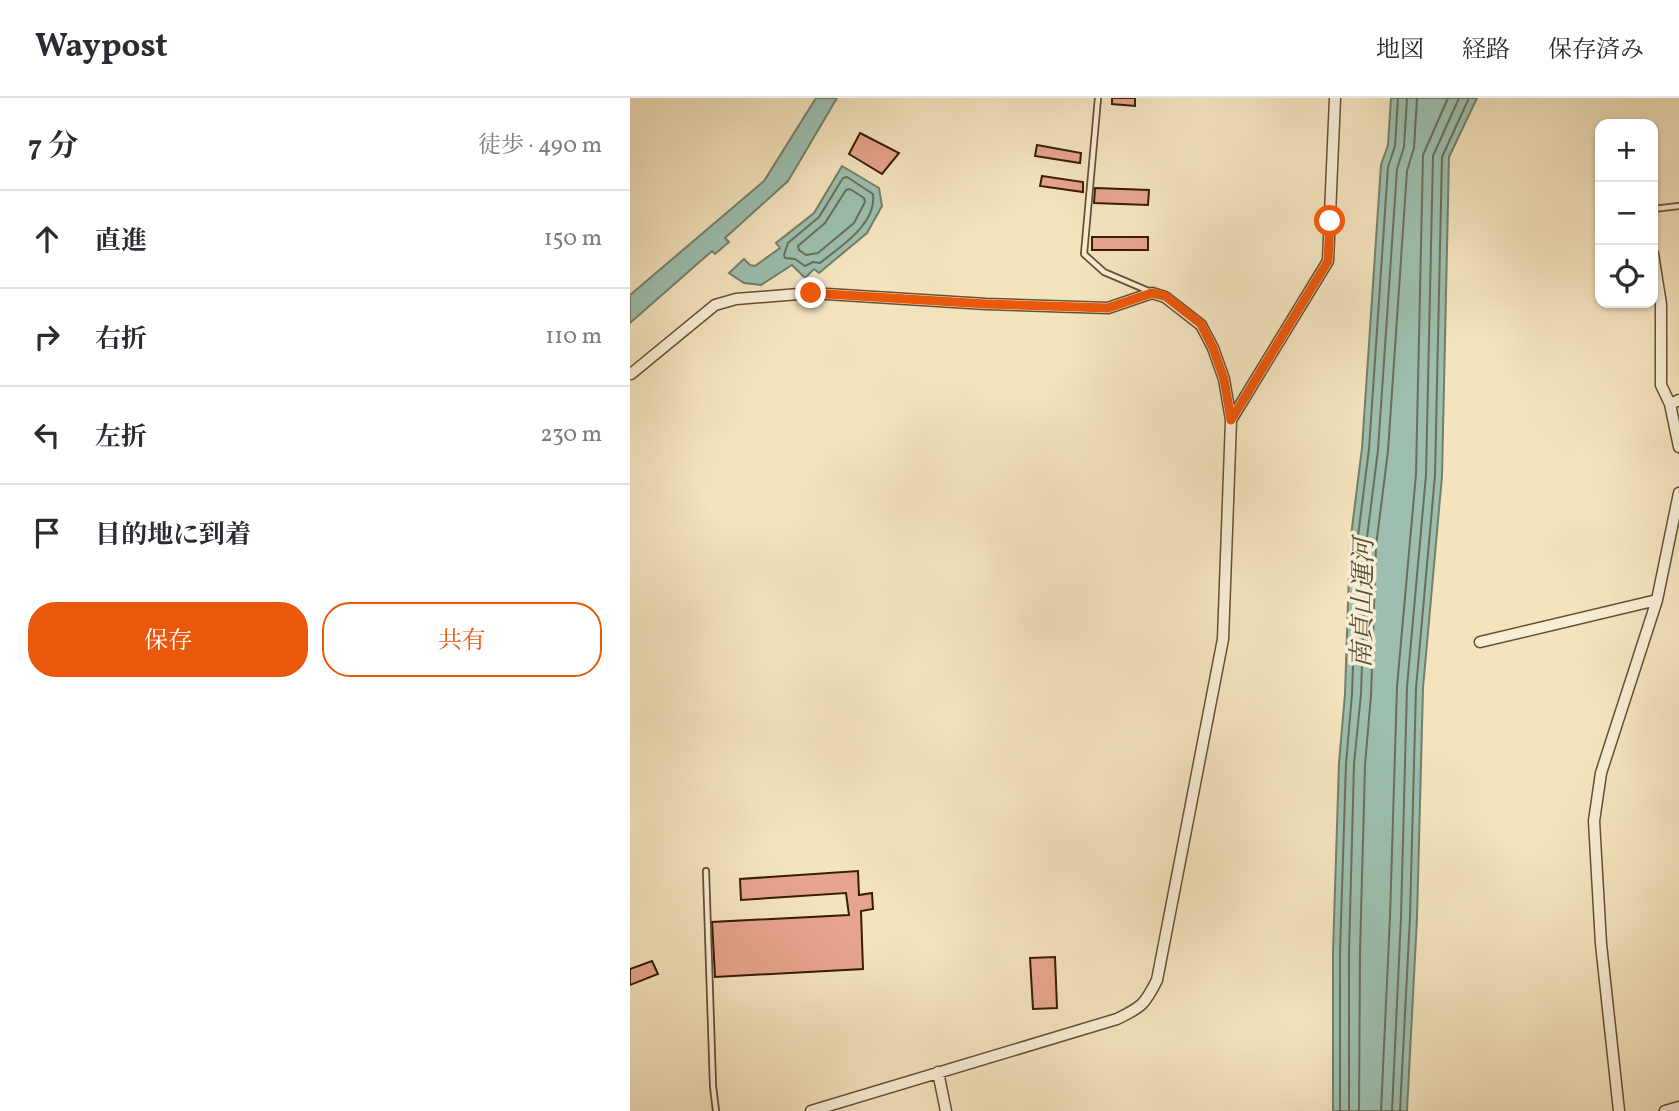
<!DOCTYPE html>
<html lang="ja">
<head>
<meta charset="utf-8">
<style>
	:root { --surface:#fff; --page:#f7f7f7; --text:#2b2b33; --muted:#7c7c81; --line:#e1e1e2; --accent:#ea580c }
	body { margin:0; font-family:Vollkorn,"Noto Serif JP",serif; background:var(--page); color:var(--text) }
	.controls { position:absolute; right:21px; top:21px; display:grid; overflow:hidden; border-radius:14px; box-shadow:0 2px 5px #0004 }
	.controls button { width:63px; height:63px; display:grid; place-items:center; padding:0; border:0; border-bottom:2px solid var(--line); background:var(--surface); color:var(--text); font:35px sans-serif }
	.stop { position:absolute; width:21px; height:21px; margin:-16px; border:5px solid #ea580c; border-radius:50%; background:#fff }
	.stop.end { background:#ea580c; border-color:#fff; box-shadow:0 2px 7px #0008 }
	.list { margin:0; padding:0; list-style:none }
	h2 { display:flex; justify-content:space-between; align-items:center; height:91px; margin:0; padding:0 28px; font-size:30px }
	h2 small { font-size:23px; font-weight:400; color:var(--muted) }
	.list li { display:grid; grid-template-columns:46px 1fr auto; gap:21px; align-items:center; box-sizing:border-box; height:98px; padding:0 28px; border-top:2px solid var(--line) }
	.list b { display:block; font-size:26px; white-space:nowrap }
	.list em { font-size:23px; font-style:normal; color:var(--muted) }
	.actions { display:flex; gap:14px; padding:21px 28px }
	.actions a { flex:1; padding:16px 0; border:2px solid var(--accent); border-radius:28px; text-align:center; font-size:24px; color:var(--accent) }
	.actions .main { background:var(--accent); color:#fff }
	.icon { flex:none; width:38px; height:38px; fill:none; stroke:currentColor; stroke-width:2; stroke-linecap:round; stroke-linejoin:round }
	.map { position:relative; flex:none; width:1049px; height:1013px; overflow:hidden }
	header { display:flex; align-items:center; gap:42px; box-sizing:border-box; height:98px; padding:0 35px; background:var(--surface); border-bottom:2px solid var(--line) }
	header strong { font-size:33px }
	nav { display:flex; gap:38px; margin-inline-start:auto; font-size:24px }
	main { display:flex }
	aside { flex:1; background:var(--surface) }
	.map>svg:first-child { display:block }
	.water { fill:#9cbfaf; stroke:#747f69; stroke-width:2 }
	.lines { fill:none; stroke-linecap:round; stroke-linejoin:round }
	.shore { stroke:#6a6e58; stroke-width:2 }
	.building { fill:#e6a48c; stroke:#381e01; stroke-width:2 }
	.service-casing { stroke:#675030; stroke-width:8 }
	.minor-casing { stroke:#675030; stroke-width:13 }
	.service { stroke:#f8edd5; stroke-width:4.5 }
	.minor { stroke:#f8edd5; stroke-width:10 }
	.route { stroke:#ea580c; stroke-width:9 }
	.labels { text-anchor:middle; stroke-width:7; stroke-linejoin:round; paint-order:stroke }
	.water-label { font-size:26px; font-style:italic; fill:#564e35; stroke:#f8edd5 }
</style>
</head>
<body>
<header>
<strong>Waypost</strong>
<nav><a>地図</a><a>経路</a><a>保存済み</a></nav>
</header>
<main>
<aside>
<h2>7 分<small>徒歩 · 490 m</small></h2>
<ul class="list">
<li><svg class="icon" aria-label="ahead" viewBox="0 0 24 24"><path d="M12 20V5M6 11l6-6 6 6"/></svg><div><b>直進</b></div><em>150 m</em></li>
<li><svg class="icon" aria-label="right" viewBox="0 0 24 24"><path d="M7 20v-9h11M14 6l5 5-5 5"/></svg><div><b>右折</b></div><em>110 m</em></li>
<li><svg class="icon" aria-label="left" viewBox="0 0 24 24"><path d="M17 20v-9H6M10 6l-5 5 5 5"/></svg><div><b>左折</b></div><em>230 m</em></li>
<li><svg class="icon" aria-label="arrive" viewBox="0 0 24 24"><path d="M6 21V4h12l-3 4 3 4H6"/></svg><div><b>目的地に到着</b></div></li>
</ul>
<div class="actions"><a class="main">保存</a><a>共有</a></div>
</aside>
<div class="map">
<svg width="1049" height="1013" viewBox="0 0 1049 1013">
	<rect width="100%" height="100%" fill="#f4e4be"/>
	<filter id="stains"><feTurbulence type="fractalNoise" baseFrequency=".00286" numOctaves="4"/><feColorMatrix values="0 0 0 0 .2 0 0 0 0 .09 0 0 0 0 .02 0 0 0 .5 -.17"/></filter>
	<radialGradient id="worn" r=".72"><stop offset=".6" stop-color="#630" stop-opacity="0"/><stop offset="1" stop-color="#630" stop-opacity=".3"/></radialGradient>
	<!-- water -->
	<path class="water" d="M186,0H207L158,83L95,140L99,144L85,156L82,153L0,225V197L134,83Z
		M761,0H847L819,59L812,378L793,590L787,820L777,1013H703V854L709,665L715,596L720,446L732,350L751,67L758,47Z
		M212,68L249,90L252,108L237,135L189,175L184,171L175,180L162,167L131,187L114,185L99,175L114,161L120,167L125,168L150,150L146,145L184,115Z"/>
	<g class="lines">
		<!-- shore -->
		<path class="shore" d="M217,79L243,96C247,126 211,148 190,165L183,164L175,168L165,161L155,160L154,157L158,145L189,119L213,80Z
			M220,91L234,100L235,104L224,125L188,155L176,157L169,152L168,148L195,125L216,92Z
			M710,1013V854L716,666L722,596L727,446L739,351L758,69L765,48L768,0
			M719,1013V854L724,666L731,596L736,447L748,352L767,71L774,49L777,0
			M729,1013L730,854L735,667L741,597L746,448L758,353L777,73L784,50L787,0
			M751,1013L760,819L767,589L786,376L793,57L818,0
			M762,1013L771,819L777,589L796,377L803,58L829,0
			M770,1013L780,819L786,590L805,377L812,59L839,0"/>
	</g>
	<!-- building -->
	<path class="building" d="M482,0H505V8L482,6Z
		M230,35L269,55L252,76L219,56Z
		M407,47L451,55L450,65L405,58Z
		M412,78L453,84V94L410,88Z
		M465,90L519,92L518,107L464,105Z
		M462,139H518V152H462Z
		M228,773L229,797L242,795L243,811L231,813L233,871L85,879L82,824L219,817L216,795L111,802L110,781Z
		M425,859L427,910L403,911L400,860Z
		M22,863L28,876L0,887V871Z"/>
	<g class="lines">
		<!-- service casing -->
		<g class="service-casing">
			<path id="service" d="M468,0L454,156L474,174L521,194
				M1023,111L1049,108
				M76,773L83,988L86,1013"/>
		</g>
		<!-- minor casing -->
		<g class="minor-casing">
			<path id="minor" d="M1023,156L1031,206V287L1040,306
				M0,275L1,276L85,207L106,201L181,195L356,206L478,210L522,195L535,199L571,227L583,250L594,281L601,322L593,541L527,882C515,906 512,909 487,921L181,1013
				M1049,302L1040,306L1049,349
				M601,322L698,163L705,0
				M850,544L1027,502
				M308,974L316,1013
				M989,1013L971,846L964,723L971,675L1027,502L1049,395
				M1035,1013L1049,1009"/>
		</g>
		<!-- service -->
		<use href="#service" class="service"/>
		<!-- minor -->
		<use href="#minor" class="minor"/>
	</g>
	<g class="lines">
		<!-- route -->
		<path class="route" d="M181,195L356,206L478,210L522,195L535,198L571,226L583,250L594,281L601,322L698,163L700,123"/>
	</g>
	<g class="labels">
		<!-- water labels -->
		<g class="water-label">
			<text transform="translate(732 505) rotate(-89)" y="9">南貞山運河</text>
		</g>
	</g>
	<rect width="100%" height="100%" filter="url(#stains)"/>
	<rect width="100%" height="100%" fill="url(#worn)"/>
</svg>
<div class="controls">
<button>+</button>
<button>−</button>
<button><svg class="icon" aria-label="locate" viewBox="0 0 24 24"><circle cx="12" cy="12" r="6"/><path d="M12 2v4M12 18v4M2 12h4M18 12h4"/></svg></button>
</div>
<div class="stop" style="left:700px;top:123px"></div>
<div class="stop end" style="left:181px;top:195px"></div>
</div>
</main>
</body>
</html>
